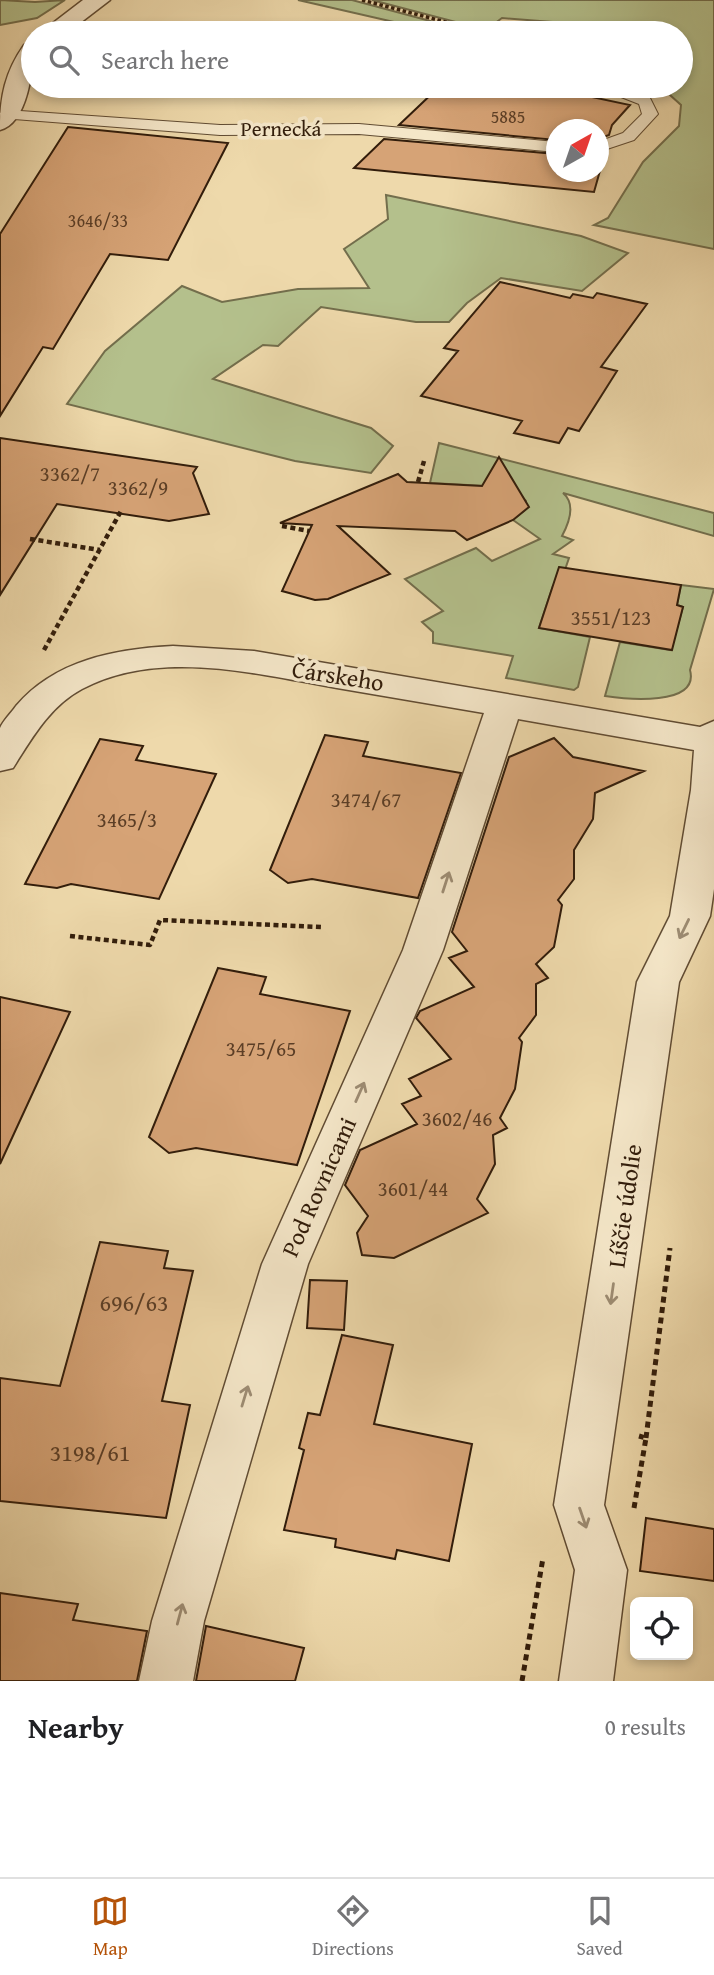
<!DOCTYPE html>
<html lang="en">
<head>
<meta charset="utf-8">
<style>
	:root { --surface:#fff; --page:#f6f6f6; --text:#202124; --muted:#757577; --line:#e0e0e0; --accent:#b45309 }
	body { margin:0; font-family:"Gentium Book Plus",serif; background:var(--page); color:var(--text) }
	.controls { position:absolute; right:21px; bottom:21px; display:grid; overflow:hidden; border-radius:10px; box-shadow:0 4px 10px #0003 }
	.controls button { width:63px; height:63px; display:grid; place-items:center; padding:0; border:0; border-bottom:2px solid var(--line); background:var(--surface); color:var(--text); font:35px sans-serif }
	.compass { position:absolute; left:546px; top:119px; width:63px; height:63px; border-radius:50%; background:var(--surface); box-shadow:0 4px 10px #0003; rotate:40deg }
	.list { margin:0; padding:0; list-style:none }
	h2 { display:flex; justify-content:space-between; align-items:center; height:91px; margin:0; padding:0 28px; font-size:30px }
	h2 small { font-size:23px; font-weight:400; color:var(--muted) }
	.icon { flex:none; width:38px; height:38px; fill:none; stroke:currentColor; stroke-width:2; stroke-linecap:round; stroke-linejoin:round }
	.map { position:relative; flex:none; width:714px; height:1681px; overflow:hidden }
	.search { position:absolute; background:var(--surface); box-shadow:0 4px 10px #0003; left:21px; right:21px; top:21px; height:77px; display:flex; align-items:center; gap:18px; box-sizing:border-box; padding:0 24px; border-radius:38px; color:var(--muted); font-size:26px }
	.sheet { height:196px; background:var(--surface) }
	nav { display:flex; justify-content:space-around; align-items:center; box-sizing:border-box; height:98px; border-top:2px solid var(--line); background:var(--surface); font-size:19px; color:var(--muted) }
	nav a { display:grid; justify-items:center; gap:4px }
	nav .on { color:var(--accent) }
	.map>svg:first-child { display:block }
	.green { fill:#b4c08c; stroke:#736e4c; stroke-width:2 }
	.building { fill:#d6a376; stroke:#321d0b; stroke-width:2 }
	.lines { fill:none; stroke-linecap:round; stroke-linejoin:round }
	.service-casing { stroke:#614c33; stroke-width:2 }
	.minor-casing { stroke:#614c33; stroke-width:3 }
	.path-far2 { stroke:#321d0b; stroke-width:3.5; stroke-dasharray:3.5 2.5; stroke-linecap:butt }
	.path-far1 { stroke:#321d0b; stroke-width:4.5; stroke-dasharray:5 3.5; stroke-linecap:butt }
	.path { stroke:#321d0b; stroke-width:5; stroke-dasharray:6 4.5; stroke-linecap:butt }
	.service { fill:#f4e6c8; fill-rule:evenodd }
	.minor { fill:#f4e6c8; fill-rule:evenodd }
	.oneway { stroke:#9d8c73 }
	.labels { text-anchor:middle; stroke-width:7; stroke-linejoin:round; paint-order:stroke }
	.far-number-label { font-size:18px; fill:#5b3e26 }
	.far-street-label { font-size:21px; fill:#321d0b; stroke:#f4e6c8 }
	.number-label { font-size:21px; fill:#5b3e26 }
	.street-label { font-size:24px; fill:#321d0b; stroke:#f4e6c8 }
	.near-number-label { font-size:24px; fill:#5b3e26 }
</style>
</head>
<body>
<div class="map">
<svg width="714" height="1681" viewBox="0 0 714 1681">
	<rect width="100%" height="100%" fill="#eed9ab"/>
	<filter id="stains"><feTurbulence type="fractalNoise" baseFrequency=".00286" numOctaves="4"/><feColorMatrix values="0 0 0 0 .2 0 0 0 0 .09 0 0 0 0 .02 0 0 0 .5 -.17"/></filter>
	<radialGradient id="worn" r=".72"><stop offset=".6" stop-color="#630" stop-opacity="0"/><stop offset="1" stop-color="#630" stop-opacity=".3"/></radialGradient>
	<!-- green -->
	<path class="green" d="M0,0L35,2L65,0L37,18L0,25Z
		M298,0H352L475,33H442Z
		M372,0H714V249L594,225L608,218L643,162L679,126L681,105L660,86H681V33H621L616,27L502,18L486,30Z
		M386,195L581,236L628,253L582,291L501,278L467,303L449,322H416L321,307L278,346L263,345L213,379L371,428L393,446L371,473L295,461L67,404L105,351L182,286L222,302L298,289L369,288L344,249L388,219Z
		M439,443L714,513V536L563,493C576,504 569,523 562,536L573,540L553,554L569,558L559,587L553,586L539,628L590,637L578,687L574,690L506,678L513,656L433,643V632L422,622L443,611L405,579L476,548L492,561L540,539L513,520L526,509V501L515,490L505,487L430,483Z
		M681,585L714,589L690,670C700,707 625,699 605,696L620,642L671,650L683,607L677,605Z"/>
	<!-- building -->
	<path class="building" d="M440,86H540L630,105L612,125L609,135L598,139V130H556V140L399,125Z
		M68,127L228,143L168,260L110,254L53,349L43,347L0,416V234Z
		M384,139L556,154V172H598V154L605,153L594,192L354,168Z
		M500,282L570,298L573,294L593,298L597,293L647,304L601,367L617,371L579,431L568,428L559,443L514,433L522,421L421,396L458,351L444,348Z
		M0,438L197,467L193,473L209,514L169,521L57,504L0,595Z
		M499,457L529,507L513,520L467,540L455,531L338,526L390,574L328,599L315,600L282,591L312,525L280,523L398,474L407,482L482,486Z
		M559,567L681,585L677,605L683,607L672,650L539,628Z
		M325,735L368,742L363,756L461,773L418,898L312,879L288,883L270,870Z
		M554,738L573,757L644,771L595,793L593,819L574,850V879L558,900L562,905L554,947L536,964L548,978L536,984V1015L519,1038L522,1042L515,1089L500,1118L507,1128L493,1135L495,1164L477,1199L488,1213L394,1258L362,1255L357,1233L368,1216L345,1185L360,1150L417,1124L402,1104L421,1096L409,1079L451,1059L416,1018L420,1011L474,987L449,958L467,951L452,932L509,757Z
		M100,739L143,746L136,760L216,774L159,899L71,884L57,888L25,884Z
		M218,968L266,977L260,994L350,1011L297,1165L196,1148L169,1153L149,1137Z
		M0,997L70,1012L0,1164Z
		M100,1242L168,1251L164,1268L193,1271L162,1401L190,1405L166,1518L0,1501V1378L60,1386Z
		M310,1280L347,1281L344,1330L307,1328Z
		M342,1335L393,1345L374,1424L472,1444L449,1561L397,1550L395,1559L335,1547L336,1539L284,1530L304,1450L299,1448L308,1413L320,1415Z
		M646,1518L714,1529V1581L640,1571Z
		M0,1593L78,1604L73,1620L147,1631L137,1681H0Z
		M206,1626L304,1648L295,1681H196Z"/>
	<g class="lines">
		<!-- service casing -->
		<g class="service-casing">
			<path id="service" d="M586,86L620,87L650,98L658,114L634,140L598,152V142L623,133L642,114L639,104L616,95L588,89Z
				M6,110L220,125L359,124L556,142V152L359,134L220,135L1,118L0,113Z"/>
		</g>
		<!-- minor casing -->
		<g class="minor-casing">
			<path id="minor" d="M83,0H110L67,33H40Z
				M33,43C34,67 28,123 0,130C0,97 5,72 24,45Z
				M173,646L254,651L700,727L714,721V889L710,916L679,982L604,1505L627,1570L613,1681H559L575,1570L554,1505L637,982L670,916L691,790L694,750L518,719L443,950L308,1264L204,1621L193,1681H139L152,1621L262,1264L403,950L484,713C435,705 386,696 337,688C257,674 158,648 82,689C50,706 32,738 13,768L0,771C0,759 0,740 0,728C3,721 11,713 16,706C55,660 115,649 173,646Z"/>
		</g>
		<!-- path-far2 -->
		<path class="path-far2" d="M362,0L476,30"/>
		<!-- path-far1 -->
		<path class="path-far1" d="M418,482L424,461
			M282,526L309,531
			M30,539L100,550
			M44,650L121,511
			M70,936L150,945L160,920L321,927"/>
		<!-- path -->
		<path class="path" d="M646,1438L670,1248
			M634,1508L646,1438L639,1436
			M522,1681L543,1558"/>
		<!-- service -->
		<use href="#service" class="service"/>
		<!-- minor -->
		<use href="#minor" class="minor"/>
	</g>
	<!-- one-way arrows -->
	<defs><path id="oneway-shaft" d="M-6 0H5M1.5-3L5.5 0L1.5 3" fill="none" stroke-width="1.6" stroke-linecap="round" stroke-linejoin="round" transform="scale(1.75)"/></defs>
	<g class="oneway">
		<use href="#oneway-shaft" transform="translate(446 882) rotate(-72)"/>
		<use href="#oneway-shaft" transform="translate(684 929) rotate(116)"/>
		<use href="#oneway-shaft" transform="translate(360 1092) rotate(-66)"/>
		<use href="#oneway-shaft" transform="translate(612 1294) rotate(98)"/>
		<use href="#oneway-shaft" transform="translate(245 1396) rotate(-73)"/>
		<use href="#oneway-shaft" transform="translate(583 1518) rotate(71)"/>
		<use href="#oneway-shaft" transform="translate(180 1614) rotate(-75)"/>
	</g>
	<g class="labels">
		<!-- far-number labels -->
		<g class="far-number-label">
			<text x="508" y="123">5885</text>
			<text x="98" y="227">3646/33</text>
		</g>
		<!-- far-street labels -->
		<g class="far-street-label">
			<text x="281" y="136">Pernecká</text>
		</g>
		<!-- number labels -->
		<g class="number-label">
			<text x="70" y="481">3362/7</text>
			<text x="138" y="495">3362/9</text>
			<text x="611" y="625">3551/123</text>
			<text x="366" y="807">3474/67</text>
			<text x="127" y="827">3465/3</text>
			<text x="261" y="1056">3475/65</text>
			<text x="457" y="1126">3602/46</text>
			<text x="413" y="1196">3601/44</text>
		</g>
		<!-- street labels -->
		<g class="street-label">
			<text transform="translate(338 676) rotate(9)" y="8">Čárskeho</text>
			<text transform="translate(319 1187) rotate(-66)" y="8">Pod Rovnicami</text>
			<text transform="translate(625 1206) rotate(-82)" y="8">Líščie údolie</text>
		</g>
		<!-- near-number labels -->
		<g class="near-number-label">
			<text x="134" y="1311">696/63</text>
			<text x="90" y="1461">3198/61</text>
		</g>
	</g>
	<rect width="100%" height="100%" filter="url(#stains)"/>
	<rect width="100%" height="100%" fill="url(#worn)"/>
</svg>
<div class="controls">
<button><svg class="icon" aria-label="locate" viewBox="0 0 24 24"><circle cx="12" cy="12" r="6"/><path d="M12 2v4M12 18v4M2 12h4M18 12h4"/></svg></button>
</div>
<svg class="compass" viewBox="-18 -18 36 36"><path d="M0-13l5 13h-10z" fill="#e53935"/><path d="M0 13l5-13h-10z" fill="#757577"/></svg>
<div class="search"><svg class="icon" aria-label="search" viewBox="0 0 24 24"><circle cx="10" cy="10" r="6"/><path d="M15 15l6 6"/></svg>Search here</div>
</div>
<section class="sheet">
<h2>Nearby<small>0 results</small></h2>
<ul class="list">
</ul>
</section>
<nav>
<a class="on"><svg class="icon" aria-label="map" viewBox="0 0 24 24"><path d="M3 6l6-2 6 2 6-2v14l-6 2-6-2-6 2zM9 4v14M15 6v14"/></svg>Map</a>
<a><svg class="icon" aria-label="directions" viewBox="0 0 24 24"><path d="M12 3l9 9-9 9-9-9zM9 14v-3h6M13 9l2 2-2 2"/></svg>Directions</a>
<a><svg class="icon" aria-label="saved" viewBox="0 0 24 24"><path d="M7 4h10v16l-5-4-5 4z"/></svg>Saved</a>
</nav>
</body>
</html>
